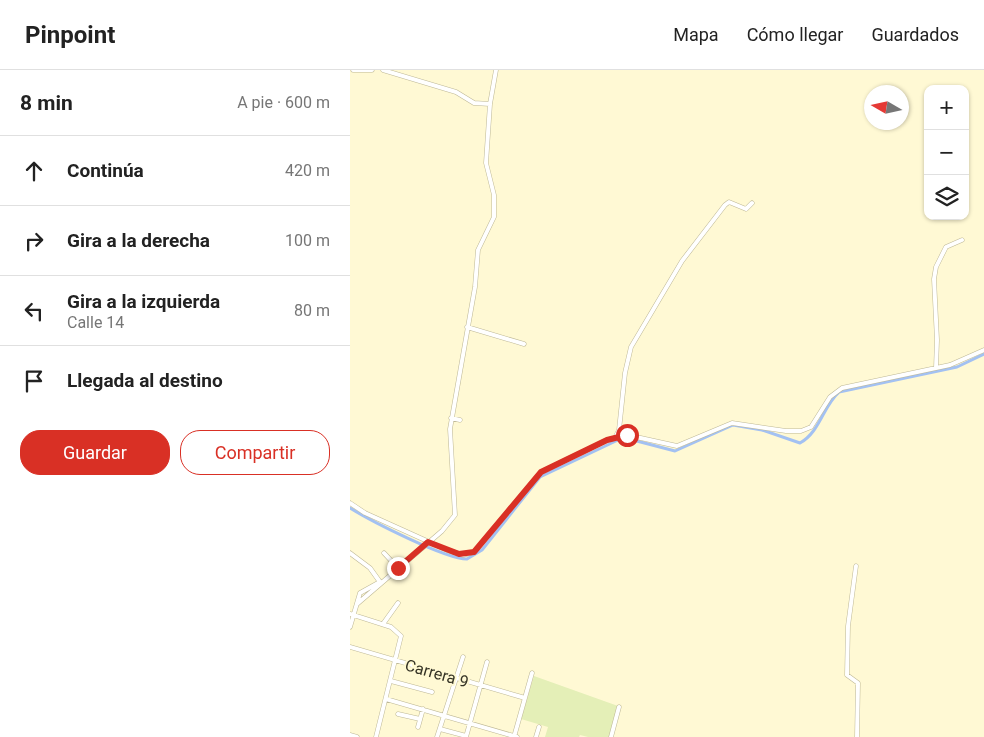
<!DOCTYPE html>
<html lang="es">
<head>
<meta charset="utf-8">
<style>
	:root { --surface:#fff; --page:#f2f2f2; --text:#222; --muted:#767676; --line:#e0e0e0; --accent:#d93025 }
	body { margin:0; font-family:Roboto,sans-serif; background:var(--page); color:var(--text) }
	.controls { position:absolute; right:15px; top:15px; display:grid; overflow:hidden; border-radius:10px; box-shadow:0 1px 4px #0004 }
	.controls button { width:45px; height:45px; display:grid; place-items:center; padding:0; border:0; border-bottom:1px solid var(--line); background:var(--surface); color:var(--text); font:25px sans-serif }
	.compass { position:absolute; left:514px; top:15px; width:45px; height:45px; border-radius:50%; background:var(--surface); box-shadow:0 1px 4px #0004; rotate:279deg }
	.stop { position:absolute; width:15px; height:15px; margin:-11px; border:4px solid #d93025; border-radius:50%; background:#fff }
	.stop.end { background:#d93025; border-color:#fff; box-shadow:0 1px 5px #0008 }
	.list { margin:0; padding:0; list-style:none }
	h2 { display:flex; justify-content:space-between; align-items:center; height:65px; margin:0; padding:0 20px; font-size:21px }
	h2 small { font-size:16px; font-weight:400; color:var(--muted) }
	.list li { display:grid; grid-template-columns:32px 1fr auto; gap:15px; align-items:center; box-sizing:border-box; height:70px; padding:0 20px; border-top:1px solid var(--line) }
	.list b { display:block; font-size:19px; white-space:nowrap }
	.list p { margin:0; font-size:16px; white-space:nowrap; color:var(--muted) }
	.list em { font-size:16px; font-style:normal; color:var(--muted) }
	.actions { display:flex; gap:10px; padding:15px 20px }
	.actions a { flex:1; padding:11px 0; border:1px solid var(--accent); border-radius:20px; text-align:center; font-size:18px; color:var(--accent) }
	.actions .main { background:var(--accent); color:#fff }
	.icon { flex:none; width:28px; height:28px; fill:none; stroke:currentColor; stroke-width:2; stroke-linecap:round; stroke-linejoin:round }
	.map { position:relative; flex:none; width:634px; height:667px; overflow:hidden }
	header { display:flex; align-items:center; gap:30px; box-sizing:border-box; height:70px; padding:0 25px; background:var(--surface); border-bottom:1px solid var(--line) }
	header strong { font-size:24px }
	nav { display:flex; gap:28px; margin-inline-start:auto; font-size:18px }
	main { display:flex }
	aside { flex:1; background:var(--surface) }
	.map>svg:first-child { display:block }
	.green { fill:#e4efb7 }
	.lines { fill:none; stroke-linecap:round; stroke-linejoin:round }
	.canal { stroke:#a3c1f2; stroke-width:3 }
	.minor-casing { stroke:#beb896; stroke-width:5 }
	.minor { stroke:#fff; stroke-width:4 }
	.route { stroke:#d93025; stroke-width:6 }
	.labels { text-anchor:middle; stroke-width:4; stroke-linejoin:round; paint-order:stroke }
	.street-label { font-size:16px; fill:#353325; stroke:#fff9d4 }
</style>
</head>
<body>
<header>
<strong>Pinpoint</strong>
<nav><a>Mapa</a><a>Cómo llegar</a><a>Guardados</a></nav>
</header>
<main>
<aside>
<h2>8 min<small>A pie · 600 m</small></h2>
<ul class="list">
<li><svg class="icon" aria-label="ahead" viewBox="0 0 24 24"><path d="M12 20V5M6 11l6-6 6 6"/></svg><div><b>Continúa</b></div><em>420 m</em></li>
<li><svg class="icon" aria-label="right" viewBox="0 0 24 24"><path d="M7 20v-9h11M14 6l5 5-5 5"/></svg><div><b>Gira a la derecha</b></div><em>100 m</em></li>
<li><svg class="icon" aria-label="left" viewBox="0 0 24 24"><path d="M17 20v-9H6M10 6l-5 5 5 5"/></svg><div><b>Gira a la izquierda</b><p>Calle 14</p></div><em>80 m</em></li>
<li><svg class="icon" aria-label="arrive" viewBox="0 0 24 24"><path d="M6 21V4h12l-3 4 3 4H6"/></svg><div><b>Llegada al destino</b></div></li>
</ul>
<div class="actions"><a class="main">Guardar</a><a>Compartir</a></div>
</aside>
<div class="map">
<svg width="634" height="667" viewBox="0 0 634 667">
	<rect width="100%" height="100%" fill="#fff9d4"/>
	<!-- green -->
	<path class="green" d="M184,606L268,636L259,667H238L230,665L229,667H195L198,657L171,649Z"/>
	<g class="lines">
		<!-- canal -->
		<path class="canal" d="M0,438C21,451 95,489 117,489L132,480L190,407L268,370L279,369L325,381L383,355L412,360L450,373C470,362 473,336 489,322L607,297L634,284"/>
		<!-- minor casing -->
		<g class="minor-casing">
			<path id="minor" d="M3,0H22
				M33,0L106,22L124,33L140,34
				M117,257L174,274
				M586,298L587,270L584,209L586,197L596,177L612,170
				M101,348L110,350
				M265,368L269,360L275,303L281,277L332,191L375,135L379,132L396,139L402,133
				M0,433L15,443L97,480L113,485L124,482L191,402L257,370L277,365L327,376L382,353L436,361H451L461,357L480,327L492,318L600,295L634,280
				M0,483L20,498L30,512
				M34,483L48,498
				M506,496L498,556L497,605L508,613L507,667
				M7,534L92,461L105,445L100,359L125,217L128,180L144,147V125L136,93L140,34L146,0
				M0,544L41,557L51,566L26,667
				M33,554L48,533
				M0,557L10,523L28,513
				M0,577L175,628
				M41,611L82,622
				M36,629L167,667
				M48,644L70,649
				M68,657L73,639
				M90,659L116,666
				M0,665L7,667
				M87,667L113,587
				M116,667L137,592
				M164,667L182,603
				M186,667L189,657
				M261,667L269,637"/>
		</g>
		<!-- minor -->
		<use href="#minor" class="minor"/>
	</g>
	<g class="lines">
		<!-- route -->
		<path class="route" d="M48,498L78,472L109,484L124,482L191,402L257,370L277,365"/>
	</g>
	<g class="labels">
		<!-- street labels -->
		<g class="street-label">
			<text transform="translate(87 603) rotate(16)" y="6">Carrera 9</text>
		</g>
	</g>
</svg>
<div class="controls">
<button>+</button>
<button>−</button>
<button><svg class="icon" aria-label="layers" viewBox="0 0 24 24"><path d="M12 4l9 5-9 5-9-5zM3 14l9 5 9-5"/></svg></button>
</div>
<svg class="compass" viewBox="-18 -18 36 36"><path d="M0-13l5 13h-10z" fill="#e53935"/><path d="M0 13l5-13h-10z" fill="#767676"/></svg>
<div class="stop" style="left:277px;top:365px"></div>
<div class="stop end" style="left:48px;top:498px"></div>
</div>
</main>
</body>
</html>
